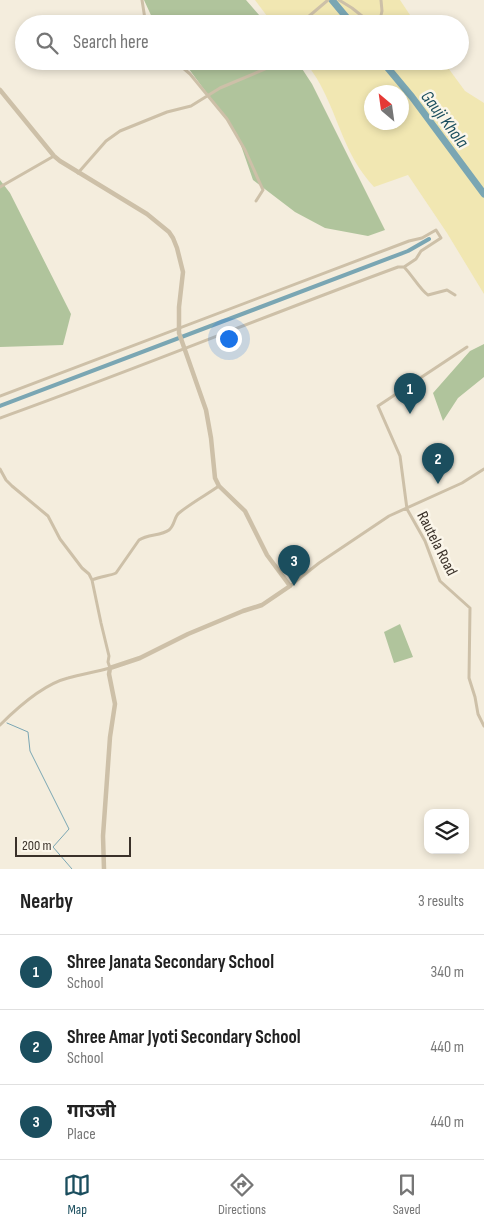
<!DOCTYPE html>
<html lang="en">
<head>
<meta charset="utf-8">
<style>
	:root { --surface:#fff; --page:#f2f2f2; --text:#222; --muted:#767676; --line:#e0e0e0; --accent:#1b4e5e }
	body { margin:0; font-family:"Sofia Sans Condensed","Noto Sans Devanagari",sans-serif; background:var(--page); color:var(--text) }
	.controls { position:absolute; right:15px; bottom:15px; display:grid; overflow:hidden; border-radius:10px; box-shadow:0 2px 8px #0003 }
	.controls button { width:45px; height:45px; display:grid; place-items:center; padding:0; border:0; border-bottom:1px solid var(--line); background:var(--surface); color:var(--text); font:25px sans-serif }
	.compass { position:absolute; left:364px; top:85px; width:45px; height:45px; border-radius:50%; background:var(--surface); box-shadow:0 2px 8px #0003; rotate:331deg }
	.scale { position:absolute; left:15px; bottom:12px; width:116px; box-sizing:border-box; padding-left:5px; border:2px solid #3a3129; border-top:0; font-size:14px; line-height:18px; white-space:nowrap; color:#3a3129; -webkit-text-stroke:4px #fbf6ea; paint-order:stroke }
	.you { position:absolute; left:228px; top:338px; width:18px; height:18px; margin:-12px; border:4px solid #fff; border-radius:50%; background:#1a73e8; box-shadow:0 0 0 8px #1a73e833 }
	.badge { display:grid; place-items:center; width:32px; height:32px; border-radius:50%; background:var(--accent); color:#fff; font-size:16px; font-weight:700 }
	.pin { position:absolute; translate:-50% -41px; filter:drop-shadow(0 1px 2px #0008) }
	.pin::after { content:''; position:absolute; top:26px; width:18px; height:15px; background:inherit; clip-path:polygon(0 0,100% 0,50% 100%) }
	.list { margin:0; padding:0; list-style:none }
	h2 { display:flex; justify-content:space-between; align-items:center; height:65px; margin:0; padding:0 20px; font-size:21px }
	h2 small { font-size:16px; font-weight:400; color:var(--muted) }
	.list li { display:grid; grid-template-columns:32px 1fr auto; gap:15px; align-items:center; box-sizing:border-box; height:75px; padding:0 20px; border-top:1px solid var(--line) }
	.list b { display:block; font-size:19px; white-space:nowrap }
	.list p { margin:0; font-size:16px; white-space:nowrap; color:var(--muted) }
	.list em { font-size:16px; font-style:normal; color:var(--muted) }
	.icon { flex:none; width:28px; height:28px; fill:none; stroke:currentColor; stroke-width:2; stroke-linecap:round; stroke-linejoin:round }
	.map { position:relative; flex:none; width:484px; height:869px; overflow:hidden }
	.search { position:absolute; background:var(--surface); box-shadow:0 2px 8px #0003; left:15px; right:15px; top:15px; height:55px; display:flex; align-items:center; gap:12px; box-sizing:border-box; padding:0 18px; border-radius:28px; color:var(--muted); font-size:19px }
	.sheet { height:290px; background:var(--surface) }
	nav { display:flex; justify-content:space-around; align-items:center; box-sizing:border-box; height:70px; border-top:1px solid var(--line); background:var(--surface); font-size:14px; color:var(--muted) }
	nav a { display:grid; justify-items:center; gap:2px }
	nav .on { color:var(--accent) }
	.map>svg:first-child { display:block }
	.green { fill:#b0c49c }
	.sand { fill:#f1e7b2; fill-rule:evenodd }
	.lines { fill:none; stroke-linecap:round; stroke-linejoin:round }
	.stream { stroke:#7aa6b3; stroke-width:1 }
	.canal { stroke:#7aa6b3; stroke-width:4 }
	.river { stroke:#7aa6b3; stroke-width:7 }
	.minor { stroke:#cdc0a8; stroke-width:3 }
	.tertiary { stroke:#cdc0a8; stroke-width:4.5 }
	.labels { text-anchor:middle; stroke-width:5; stroke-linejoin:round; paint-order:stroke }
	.street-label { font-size:16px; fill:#3a3129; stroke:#fbf6ea }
	.water-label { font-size:18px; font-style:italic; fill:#1b4e5e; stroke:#fbf6ea }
</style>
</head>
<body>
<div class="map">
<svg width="484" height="869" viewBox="0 0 484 869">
	<rect width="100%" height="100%" fill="#f4eddd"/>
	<!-- green -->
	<path class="green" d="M144,0H246L267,24H155Z
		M183,61H297L312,84L385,230L368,236L325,228L295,212L253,180L237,134Z
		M0,180L10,193L71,314L63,345L0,347Z
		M484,344V377L458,398L443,421L433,393L470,351Z
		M400,624L413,657L394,663L384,632Z"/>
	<!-- sand -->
	<path class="sand" d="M255,0H400L416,24H273Z
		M305,61H443L465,91L484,103V294L447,233L408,175L374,187C344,154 340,121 320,84C316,76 310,69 305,61ZM372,92H402V122H372Z"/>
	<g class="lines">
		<!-- stream -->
		<path class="stream" d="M7,723L28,732L30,751L69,829L53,847L72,869"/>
		<!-- canal -->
		<path class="canal" d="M0,406L408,251L429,239"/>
		<!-- river -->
		<path class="river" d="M332,0L352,24
			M382,61L412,97L484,194"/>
		<!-- minor -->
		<path class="minor" d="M142,0L145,19L148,24
			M339,0L352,8L372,24
			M306,24L308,17L328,0
			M379,24L382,11L381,0
			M175,61L190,74L227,119L245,150L263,190L256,201
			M78,173L106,141L120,131L167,112L191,106L220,88L284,61
			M0,187L54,156
			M467,347L378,406L400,456L407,509L425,541L440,581L470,608L469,678L475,697L478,714L484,726
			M0,396L409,241L422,238L436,230L441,238L421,251L416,259L404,267
			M0,418C134,370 265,316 398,267H404C412,275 421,291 428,295L447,290L455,295
			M0,469L6,480L12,486L48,516L60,539L82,568L89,574L92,580L101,623L109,656L108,662L110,668C96,672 82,674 68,678C44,684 17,708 0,725
			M92,580C101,576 110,576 116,573L139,540C148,534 161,536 169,530C175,525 174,517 179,513C191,503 206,495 219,486
			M290,586L319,563L389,516L462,483L484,469"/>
		<!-- tertiary -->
		<path class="tertiary" d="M0,90L54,156L60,161L147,214L169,232L173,238L177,248L183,272L179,307V333L206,410L211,438L215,478L219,486L245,511L267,555L290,586L262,605L243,611L188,634L140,658L110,668L109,674L115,704L110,737L103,836L104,869"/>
	</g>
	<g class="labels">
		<!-- street labels -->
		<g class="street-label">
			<text transform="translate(438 543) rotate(63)" y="6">Rautela Road</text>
		</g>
		<!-- water labels -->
		<g class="water-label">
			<text transform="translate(445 119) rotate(53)" y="6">Gauji Khola</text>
		</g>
	</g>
</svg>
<div class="controls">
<button><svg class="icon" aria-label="layers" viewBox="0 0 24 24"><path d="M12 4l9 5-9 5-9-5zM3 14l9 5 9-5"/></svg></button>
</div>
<svg class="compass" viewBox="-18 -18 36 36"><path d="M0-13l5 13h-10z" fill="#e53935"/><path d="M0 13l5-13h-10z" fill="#767676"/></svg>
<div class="scale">200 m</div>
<div class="you"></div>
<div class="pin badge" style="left:410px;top:414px">1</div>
<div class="pin badge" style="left:438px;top:484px">2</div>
<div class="pin badge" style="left:294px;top:586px">3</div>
<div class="search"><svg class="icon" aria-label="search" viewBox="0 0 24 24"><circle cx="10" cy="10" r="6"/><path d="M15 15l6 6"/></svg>Search here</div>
</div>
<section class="sheet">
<h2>Nearby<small>3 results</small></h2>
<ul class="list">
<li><span class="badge">1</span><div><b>Shree Janata Secondary School</b><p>School</p></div><em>340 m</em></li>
<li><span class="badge">2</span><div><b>Shree Amar Jyoti Secondary School</b><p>School</p></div><em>440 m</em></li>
<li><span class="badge">3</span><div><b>गाउजी</b><p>Place</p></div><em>440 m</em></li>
</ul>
</section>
<nav>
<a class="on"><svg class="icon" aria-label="map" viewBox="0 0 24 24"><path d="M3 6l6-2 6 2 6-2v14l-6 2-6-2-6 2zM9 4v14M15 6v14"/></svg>Map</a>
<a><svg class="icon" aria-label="directions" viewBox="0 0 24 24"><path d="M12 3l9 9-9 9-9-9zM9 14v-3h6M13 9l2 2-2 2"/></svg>Directions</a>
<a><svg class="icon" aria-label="saved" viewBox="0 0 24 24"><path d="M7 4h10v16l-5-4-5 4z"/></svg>Saved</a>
</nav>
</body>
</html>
